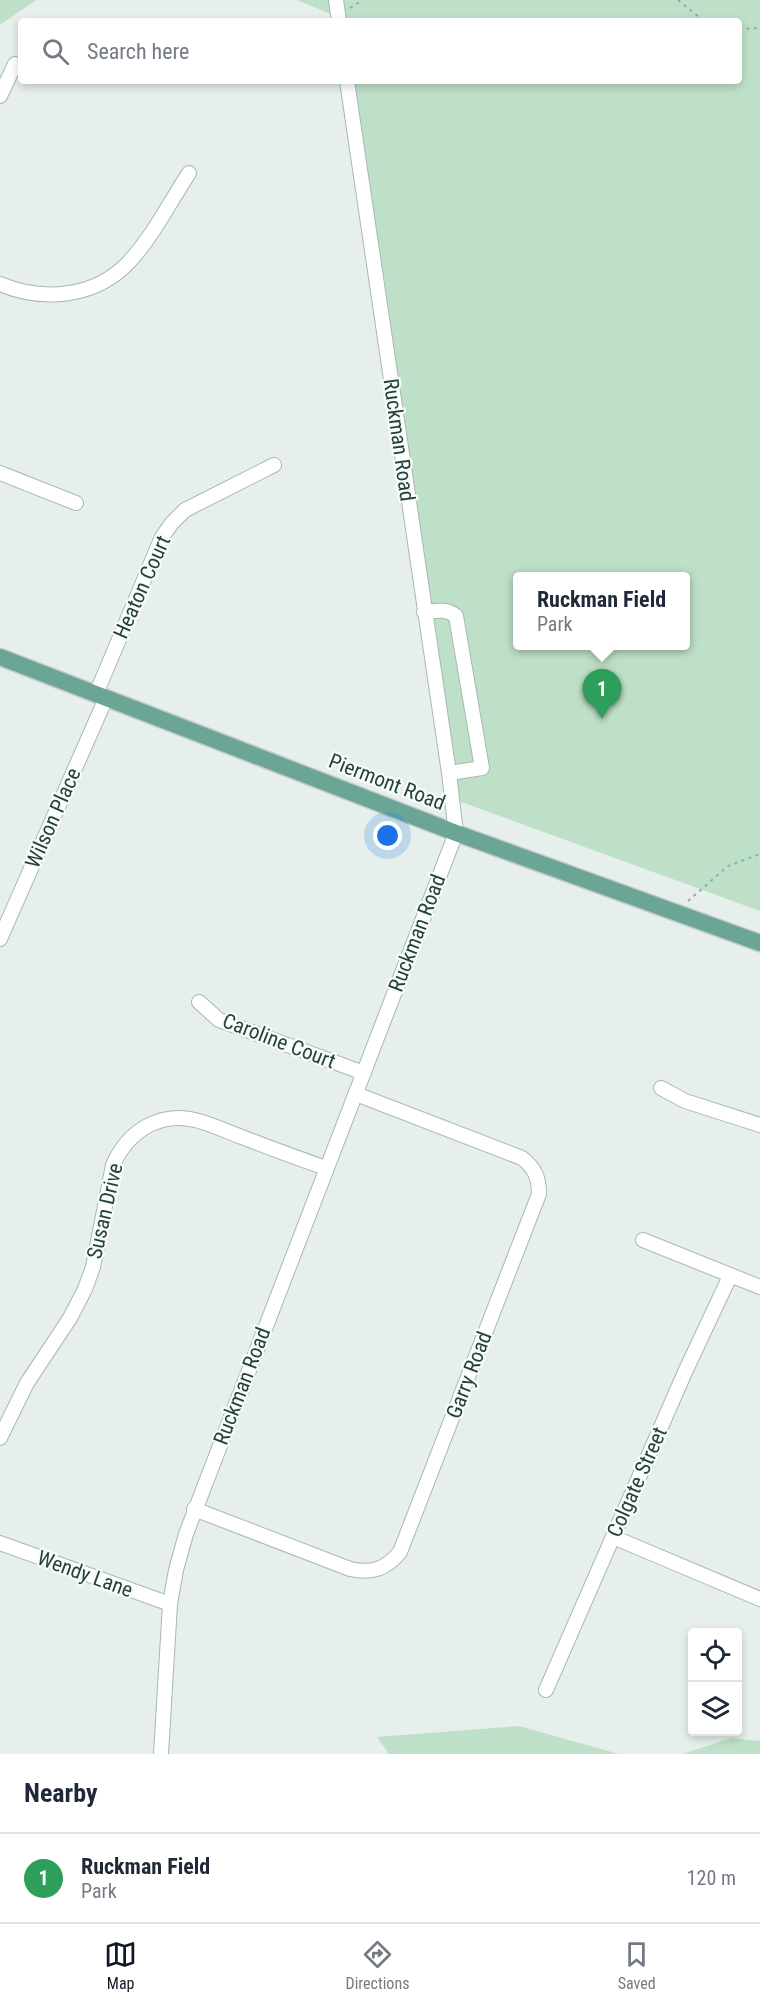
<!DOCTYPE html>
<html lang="en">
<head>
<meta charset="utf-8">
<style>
	:root { --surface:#fff; --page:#f6f6f7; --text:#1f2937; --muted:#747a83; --line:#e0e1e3; --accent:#111827 }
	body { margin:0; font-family:"Roboto Condensed",sans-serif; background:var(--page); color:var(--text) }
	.controls { position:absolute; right:18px; bottom:18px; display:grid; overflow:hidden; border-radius:6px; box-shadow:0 3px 9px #0003 }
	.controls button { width:54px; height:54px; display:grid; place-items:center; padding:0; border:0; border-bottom:2px solid var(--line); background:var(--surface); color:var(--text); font:30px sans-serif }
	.you { position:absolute; left:388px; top:836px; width:21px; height:21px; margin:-15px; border:4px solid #fff; border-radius:50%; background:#1a73e8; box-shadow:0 0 0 9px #1a73e833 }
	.badge { display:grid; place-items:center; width:39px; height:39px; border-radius:50%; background:var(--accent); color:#fff; font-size:20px; font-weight:700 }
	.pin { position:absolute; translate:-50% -50px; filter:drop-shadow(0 2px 3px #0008) }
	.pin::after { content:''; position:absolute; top:32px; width:21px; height:18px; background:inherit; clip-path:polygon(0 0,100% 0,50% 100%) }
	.popup { position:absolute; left:513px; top:572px; width:177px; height:78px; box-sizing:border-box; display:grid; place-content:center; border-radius:6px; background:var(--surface); filter:drop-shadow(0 2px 4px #0005); font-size:20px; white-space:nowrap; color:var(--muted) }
	.popup b { font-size:22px; color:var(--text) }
	.popup::after { content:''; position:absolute; left:50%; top:100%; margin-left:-12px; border:12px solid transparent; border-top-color:var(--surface) }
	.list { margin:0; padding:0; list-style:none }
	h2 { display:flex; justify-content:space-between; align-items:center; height:78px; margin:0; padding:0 24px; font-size:26px }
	h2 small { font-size:20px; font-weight:400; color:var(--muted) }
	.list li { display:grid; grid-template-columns:39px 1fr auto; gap:18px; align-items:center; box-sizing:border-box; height:90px; padding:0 24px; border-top:2px solid var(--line) }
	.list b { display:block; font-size:22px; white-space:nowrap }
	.list p { margin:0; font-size:20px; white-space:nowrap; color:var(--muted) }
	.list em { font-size:20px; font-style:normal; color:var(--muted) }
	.icon { flex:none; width:33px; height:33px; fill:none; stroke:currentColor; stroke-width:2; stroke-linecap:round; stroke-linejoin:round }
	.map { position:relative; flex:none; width:760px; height:1754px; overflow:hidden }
	.search { position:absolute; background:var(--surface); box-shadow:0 3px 9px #0003; left:18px; right:18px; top:18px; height:66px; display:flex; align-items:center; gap:15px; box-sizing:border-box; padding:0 21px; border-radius:6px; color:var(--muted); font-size:22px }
	.sheet { height:168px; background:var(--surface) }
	nav { display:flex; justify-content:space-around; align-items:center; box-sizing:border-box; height:84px; border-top:2px solid var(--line); background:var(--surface); font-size:16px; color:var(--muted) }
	nav a { display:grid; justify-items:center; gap:3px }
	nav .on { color:var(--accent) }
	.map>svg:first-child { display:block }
	.green { fill:#bfe0c8; fill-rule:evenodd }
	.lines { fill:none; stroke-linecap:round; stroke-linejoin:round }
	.minor-casing { stroke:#a8b8b2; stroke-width:16 }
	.major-casing { stroke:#c2cac8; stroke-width:19 }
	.path { stroke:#86b3a5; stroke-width:2; stroke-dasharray:3 4.5; stroke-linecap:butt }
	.minor { stroke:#fff; stroke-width:14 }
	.major { stroke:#6aa596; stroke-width:16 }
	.labels { text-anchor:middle; stroke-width:4.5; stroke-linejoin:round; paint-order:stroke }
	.street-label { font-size:21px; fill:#24423a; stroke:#f7fbf9 }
</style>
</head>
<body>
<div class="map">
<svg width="760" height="1754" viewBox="0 0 760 1754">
	<rect width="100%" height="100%" fill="#e6efeb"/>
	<!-- green -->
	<path class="green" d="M0,0H36L0,25Z
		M297,0H760V911L456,800L345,81H739V21H336L335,16ZM518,576H686V646H518Z
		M519,1726L619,1754H389L377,1737Z
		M731,1738L760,1741V1754H683Z"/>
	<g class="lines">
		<!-- minor casing -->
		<g class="minor-casing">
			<path id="minor" d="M336,0L339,21
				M0,96L15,64
				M0,284C43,302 95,298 129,262C153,236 170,202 189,173
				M0,473L76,503
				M424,612C436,611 446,608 456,616L482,768L449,773
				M96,694L162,537L172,523L185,510L274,465
				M0,939L106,698
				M199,1002L219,1020L364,1073
				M661,1088L685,1101L760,1125
				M643,1240L760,1287
				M0,1438L27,1383L70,1318L85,1289L93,1267L113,1165C127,1133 158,1111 195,1120C212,1124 230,1133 247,1139C273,1149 300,1159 326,1168
				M194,1509L350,1569C372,1574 386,1569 400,1552L539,1194C539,1178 535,1168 522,1158L356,1094
				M613,1537L760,1599
				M0,1543L170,1604
				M546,1690L685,1372L730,1276
				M161,1754L170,1604L176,1570L186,1534L456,833L449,773L347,81"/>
		</g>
		<!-- major casing -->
		<g class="major-casing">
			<path id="major" d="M0,657L456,833L760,943"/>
		</g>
		<!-- path -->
		<path class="path" d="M678,0L700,18L707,21
			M350,8L363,0
			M739,29L760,28
			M688,901L728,866L760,854"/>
		<!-- minor -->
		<use href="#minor" class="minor"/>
		<!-- major -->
		<use href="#major" class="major"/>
	</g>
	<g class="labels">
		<!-- street labels -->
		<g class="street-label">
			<text transform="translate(399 440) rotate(82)" y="7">Ruckman Road</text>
			<text transform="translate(142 587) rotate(-66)" y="7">Heaton Court</text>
			<text transform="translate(387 782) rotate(21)" y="7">Piermont Road</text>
			<text transform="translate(53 818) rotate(-66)" y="7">Wilson Place</text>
			<text transform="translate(417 933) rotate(-69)" y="7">Ruckman Road</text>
			<text transform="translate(279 1041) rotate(21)" y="7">Caroline Court</text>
			<text transform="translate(105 1211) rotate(-77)" y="7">Susan Drive</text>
			<text transform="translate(469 1375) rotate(-69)" y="7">Garry Road</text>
			<text transform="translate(242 1386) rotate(-69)" y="7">Ruckman Road</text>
			<text transform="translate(637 1482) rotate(-66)" y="7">Colgate Street</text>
			<text transform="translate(85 1574) rotate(20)" y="7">Wendy Lane</text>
		</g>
	</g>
</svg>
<div class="controls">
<button><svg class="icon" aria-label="locate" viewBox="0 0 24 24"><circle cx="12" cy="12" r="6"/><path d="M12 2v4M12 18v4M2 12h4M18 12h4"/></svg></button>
<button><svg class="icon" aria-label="layers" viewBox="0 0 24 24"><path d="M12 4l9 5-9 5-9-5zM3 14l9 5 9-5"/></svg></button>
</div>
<div class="you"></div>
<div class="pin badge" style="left:602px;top:719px;background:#2e9e5b">1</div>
<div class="popup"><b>Ruckman Field</b>Park</div>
<div class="search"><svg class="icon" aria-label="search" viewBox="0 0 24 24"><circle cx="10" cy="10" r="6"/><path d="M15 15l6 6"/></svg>Search here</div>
</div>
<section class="sheet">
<h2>Nearby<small></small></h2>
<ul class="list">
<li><span class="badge" style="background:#2e9e5b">1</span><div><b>Ruckman Field</b><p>Park</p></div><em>120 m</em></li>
</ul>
</section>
<nav>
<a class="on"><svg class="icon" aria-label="map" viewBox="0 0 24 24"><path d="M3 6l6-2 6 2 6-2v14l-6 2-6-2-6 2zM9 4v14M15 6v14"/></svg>Map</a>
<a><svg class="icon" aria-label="directions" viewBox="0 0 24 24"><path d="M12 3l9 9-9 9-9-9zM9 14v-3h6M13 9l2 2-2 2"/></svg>Directions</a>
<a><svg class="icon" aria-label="saved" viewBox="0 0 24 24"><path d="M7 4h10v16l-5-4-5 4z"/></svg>Saved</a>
</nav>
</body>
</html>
